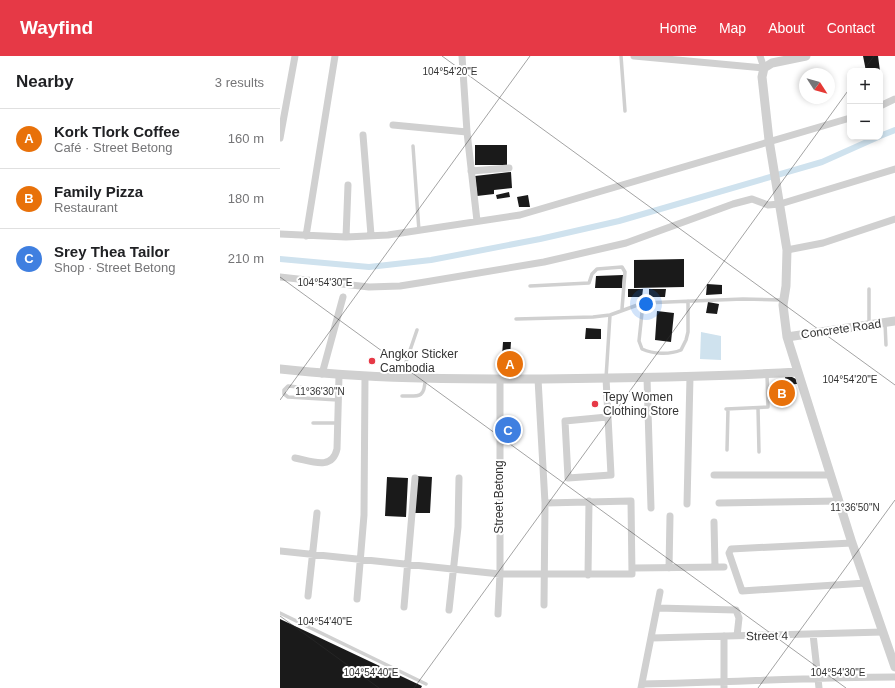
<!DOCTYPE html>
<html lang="en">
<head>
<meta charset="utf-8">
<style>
	:root { --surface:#fff; --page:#f6f6f6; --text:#202124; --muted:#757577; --line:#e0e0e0; --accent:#e63946 }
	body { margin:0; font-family:Arial,sans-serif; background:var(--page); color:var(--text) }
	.controls { position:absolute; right:12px; top:12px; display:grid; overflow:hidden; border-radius:8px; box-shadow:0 2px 6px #0003 }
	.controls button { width:36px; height:36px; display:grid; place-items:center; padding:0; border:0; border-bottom:1px solid var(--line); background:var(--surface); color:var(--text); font:20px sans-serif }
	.compass { position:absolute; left:519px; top:12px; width:36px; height:36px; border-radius:50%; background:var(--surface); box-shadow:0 2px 6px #0003; rotate:126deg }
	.you { position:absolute; left:366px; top:248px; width:14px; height:14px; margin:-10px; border:3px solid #fff; border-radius:50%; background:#1a73e8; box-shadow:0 0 0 6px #1a73e833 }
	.badge { display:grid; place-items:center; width:26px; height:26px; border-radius:50%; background:var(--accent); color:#fff; font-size:13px; font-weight:700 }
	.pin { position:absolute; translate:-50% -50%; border:2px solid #fff; box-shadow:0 1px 4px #0006 }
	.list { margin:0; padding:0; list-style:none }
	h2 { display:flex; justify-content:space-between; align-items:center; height:52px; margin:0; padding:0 16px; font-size:17px }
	h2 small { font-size:13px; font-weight:400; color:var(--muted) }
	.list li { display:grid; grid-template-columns:26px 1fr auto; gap:12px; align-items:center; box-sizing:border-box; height:60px; padding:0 16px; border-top:1px solid var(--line) }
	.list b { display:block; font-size:15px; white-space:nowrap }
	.list p { margin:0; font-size:13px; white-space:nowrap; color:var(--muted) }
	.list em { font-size:13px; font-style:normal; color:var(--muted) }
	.map { position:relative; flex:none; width:615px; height:632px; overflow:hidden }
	header { display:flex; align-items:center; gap:24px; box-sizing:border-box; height:56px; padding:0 20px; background:var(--accent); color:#fff }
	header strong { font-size:19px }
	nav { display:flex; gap:22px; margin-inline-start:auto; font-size:14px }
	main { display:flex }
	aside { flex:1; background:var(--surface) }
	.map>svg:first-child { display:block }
	.water { fill:#cfe2ee }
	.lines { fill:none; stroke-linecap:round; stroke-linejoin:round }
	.canal { stroke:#cfe2ee; stroke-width:6 }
	.building { fill:#1a1a1a }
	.service { stroke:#d0d0d0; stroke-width:3.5 }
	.minor { stroke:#d0d0d0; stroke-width:7 }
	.tertiary { stroke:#d0d0d0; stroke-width:9 }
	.ticks { fill:none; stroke:#333; stroke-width:1; stroke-opacity:0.45 }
	.poi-dot { fill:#e63946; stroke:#fff; stroke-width:1.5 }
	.labels { text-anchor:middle; stroke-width:4; stroke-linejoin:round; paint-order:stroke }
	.street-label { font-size:12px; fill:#333; stroke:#fff }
	.poi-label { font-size:12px; fill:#333; stroke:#fff; text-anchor:start }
	.ticks-label { font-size:10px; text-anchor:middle; fill:#333; stroke:#fff; stroke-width:4; stroke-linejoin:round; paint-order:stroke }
</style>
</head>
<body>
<header>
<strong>Wayfind</strong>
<nav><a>Home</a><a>Map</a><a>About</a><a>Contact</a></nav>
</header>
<main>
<aside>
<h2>Nearby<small>3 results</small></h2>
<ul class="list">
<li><span class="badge" style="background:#e8710a">A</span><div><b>Kork Tlork Coffee</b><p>Café · Street Betong</p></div><em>160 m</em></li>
<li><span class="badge" style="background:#e8710a">B</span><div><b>Family Pizza</b><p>Restaurant</p></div><em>180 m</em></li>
<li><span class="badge" style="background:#3f7fe0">C</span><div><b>Srey Thea Tailor</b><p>Shop · Street Betong</p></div><em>210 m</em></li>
</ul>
</aside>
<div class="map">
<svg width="615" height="632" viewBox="0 0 615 632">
	<rect width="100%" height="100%" fill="#fff"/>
	<!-- water -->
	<path class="water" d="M421,276L441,280V304L420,303Z"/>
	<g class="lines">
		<!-- canal -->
		<path class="canal" d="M600,80L615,74
			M0,203L89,211L151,204L260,183L339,165L542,106L598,81"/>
	</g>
	<!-- building -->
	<path class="building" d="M583,0H598L600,15H586Z
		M195,89H227V109H195Z
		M231,116L232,132L214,134V138L197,140L195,120Z
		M229,136L230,141L217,143L216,139Z
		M248,139L250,151H239L237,141Z
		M404,203V231L354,232V204Z
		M343,219L342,232H315L316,220Z
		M427,228L442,229V238L426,239Z
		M348,233H363L362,241H348Z
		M369,233H386L385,241H369Z
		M428,246L439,248L437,258L426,257Z
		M377,255L394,257L391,286L375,284Z
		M306,272L321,273V283H305Z
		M223,286H231L229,314H221Z
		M505,321H512L516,323L517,328L506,329Z
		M136,420L152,421L150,457H135Z
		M107,421L128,422L126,461L105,460Z
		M0,563L142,630L141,632H0Z"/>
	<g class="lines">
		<!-- service -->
		<path class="service" d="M341,0L345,55
			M133,90L139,175
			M250,230L309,227L312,218L317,213L342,211L345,216L342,253
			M589,233V267
			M363,247L359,285L362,293C373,298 389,299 401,294L406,284L408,276V245
			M236,263L313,261L330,259L363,247L463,243L502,244
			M605,267L606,289
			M124,321L126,306L137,274
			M326,322L330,259
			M122,340C138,340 145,343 145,323
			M58,344L8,341L4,338V334L8,330L58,335
			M478,352L479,396
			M446,353L488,351L487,319
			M33,367H57
			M447,394L448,353
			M0,557L146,628"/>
		<!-- minor -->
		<path class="minor" d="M182,0L187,76L197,165
			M354,0L484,12L480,0
			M600,50L615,43
			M113,69L187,76
			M83,79L91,179
			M0,82L15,0
			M191,115L229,112
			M0,178L66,181L108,179L240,159L570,62
			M26,180L55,0
			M66,181L68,129
			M507,194L543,187L615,163
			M0,221L89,231L120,230L145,226L264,206L346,187L453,148L472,143L488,149L500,148L615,113
			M42,318L63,241
			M326,322L331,419L288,422L285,365L327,361
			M367,322L371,452
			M258,323L265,447L264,549
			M15,402C31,405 52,415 57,393L59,320
			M434,419H550
			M439,447L559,445
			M407,448L410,321
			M434,466L435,511
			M572,487L451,493L449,497L462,535L586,527
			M0,495L220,518H352L351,445L265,447
			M353,512L444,511
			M389,512L390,460
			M308,519L309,445
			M28,540L37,457
			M77,543L84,459L85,321
			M124,551L135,422
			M377,552L456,554L459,562L457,580
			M169,554L178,471L179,422
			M218,558L220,518V323
			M533,578L539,632
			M371,582L603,576
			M362,628C446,627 530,621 615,621
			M361,632L380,536
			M444,632V580"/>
		<!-- tertiary -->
		<path class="tertiary" d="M526,0L492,7L484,12L482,21L489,84L507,194L506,230L503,249L507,281L572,487L615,611
			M507,281L615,265
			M0,313C88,323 175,323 263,323C348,322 433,321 517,316"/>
	</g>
	<!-- ticks -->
	<path class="ticks" d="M162,0L615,329M583,15L594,0M0,221L566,632M0,344L250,0M0,560L99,632M134,632L570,32M478,632L615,444"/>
	<!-- markers -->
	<g class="poi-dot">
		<circle cx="92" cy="305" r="4"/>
		<circle cx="315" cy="348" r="4"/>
	</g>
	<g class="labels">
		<!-- street labels -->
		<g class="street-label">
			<text transform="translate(561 273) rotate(-8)" y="4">Concrete Road</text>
			<text transform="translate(219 441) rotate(-90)" y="4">Street Betong</text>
			<text transform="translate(487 580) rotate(-1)" y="4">Street 4</text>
		</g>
		<!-- poi labels -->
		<g class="poi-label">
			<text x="100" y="302">Angkor Sticker<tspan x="100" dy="14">Cambodia</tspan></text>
			<text x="323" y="345">Tepy Women<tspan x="323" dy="14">Clothing Store</tspan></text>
		</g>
	</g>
	<g class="ticks-label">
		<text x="170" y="19">104°54'20"E</text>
		<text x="45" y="230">104°54'30"E</text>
		<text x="570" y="327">104°54'20"E</text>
		<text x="40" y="339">11°36'30"N</text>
		<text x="575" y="455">11°36'50"N</text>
		<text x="45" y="569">104°54'40"E</text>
		<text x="91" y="620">104°54'40"E</text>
		<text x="558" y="620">104°54'30"E</text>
	</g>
</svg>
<div class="controls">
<button>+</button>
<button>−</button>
</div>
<svg class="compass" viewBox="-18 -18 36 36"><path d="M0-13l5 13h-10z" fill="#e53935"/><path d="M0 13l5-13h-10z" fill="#757577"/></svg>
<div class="you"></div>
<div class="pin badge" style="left:230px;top:308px;background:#e8710a">A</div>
<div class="pin badge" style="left:502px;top:337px;background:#e8710a">B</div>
<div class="pin badge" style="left:228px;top:374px;background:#3f7fe0">C</div>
</div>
</main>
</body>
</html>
